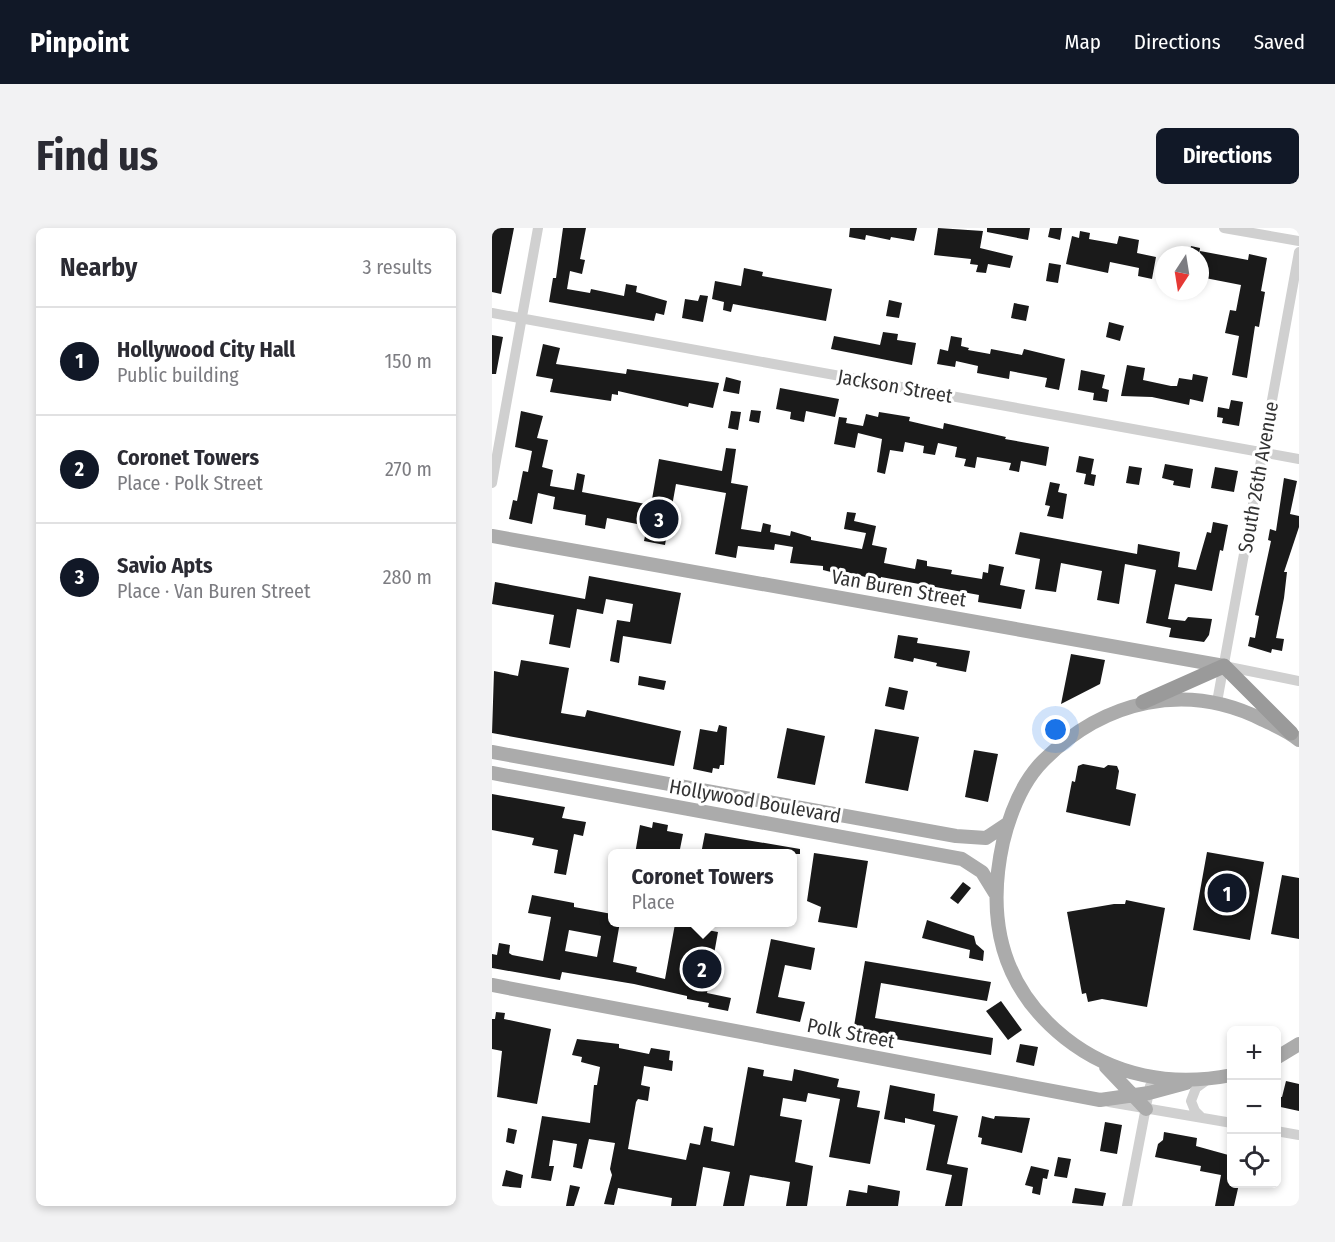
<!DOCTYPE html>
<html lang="en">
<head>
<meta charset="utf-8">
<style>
	:root { --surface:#fff; --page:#f2f2f3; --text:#2b2b33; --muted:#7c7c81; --line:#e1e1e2; --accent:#111827 }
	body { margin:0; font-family:"Fira Sans Condensed",sans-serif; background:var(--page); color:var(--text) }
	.controls { position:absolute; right:18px; bottom:18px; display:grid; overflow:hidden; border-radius:9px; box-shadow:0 3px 9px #0003 }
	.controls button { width:54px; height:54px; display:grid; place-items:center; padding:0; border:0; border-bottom:2px solid var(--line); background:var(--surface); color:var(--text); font:30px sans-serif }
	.compass { position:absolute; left:663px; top:18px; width:54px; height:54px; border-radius:50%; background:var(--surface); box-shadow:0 3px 9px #0003; rotate:192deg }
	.you { position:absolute; left:564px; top:502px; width:21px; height:21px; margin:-15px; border:4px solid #fff; border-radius:50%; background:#1a73e8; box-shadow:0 0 0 9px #1a73e833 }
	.badge { display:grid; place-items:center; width:39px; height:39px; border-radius:50%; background:var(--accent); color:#fff; font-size:20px; font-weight:700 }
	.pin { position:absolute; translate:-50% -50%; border:3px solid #fff; box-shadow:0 2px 6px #0006 }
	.popup { position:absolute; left:116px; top:621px; width:189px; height:78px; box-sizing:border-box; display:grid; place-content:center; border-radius:9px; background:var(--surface); filter:drop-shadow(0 2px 4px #0005); font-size:20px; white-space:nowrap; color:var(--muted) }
	.popup b { font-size:22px; color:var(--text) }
	.popup::after { content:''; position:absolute; left:50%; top:100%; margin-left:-12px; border:12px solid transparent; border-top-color:var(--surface) }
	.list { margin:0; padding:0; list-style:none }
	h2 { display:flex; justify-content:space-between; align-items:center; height:78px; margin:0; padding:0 24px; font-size:26px }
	h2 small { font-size:20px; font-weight:400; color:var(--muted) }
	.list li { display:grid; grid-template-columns:39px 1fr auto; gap:18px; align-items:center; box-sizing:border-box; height:108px; padding:0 24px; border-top:2px solid var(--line) }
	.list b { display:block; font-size:22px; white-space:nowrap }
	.list p { margin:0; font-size:20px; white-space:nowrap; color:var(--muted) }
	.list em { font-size:20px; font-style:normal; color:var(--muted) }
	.icon { flex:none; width:33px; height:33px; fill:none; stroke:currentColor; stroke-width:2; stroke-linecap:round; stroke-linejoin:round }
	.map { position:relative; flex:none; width:807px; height:978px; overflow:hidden; border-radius:9px }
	header { display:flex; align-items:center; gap:36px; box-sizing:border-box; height:84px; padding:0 30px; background:var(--accent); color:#fff }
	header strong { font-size:28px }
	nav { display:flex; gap:33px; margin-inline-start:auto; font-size:21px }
	.intro { display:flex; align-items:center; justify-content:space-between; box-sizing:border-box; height:144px; padding:0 36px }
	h1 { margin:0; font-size:42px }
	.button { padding:15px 27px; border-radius:9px; background:var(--accent); color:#fff; font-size:21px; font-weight:700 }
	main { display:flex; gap:36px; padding:0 36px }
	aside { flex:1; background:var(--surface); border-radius:9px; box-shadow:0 3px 9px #0003 }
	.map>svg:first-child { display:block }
	.building { fill:#1a1a1a; fill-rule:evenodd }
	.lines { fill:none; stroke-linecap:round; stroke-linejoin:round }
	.minor { stroke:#d0d0d0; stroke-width:10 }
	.major { stroke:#ababab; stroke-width:14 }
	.highway { stroke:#9a9a9a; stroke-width:15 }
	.labels { text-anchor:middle; stroke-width:6; stroke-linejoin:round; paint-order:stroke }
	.street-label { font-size:20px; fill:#333; stroke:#fff }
</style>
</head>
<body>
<header>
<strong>Pinpoint</strong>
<nav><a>Map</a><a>Directions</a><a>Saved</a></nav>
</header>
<div class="intro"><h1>Find us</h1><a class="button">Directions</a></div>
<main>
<aside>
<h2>Nearby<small>3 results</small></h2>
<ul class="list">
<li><span class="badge">1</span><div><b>Hollywood City Hall</b><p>Public building</p></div><em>150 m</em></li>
<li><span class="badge">2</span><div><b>Coronet Towers</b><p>Place · Polk Street</p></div><em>270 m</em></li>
<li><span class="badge">3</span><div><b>Savio Apts</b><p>Place · Van Buren Street</p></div><em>280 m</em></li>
</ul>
</aside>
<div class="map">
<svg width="807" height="978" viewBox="0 0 807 978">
	<rect width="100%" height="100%" fill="#fff"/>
	<!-- building -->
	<path class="building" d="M0,0H22L9,66L0,64Z
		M71,0H94L88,31L93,32L90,46L78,43L75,61L98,65L99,61L132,68L134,56L145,58L144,64L175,73L172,87L164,85L162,93L57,74L61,50H64Z
		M358,0H425L422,13L399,9L398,12L374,7L373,12L357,9Z
		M446,0L491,3L488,20L521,28L518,40L496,36L494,45L484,44L486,37L478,36L479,31L442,27Z
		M495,0H538L536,12L495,4Z
		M558,0H570L568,12L556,9Z
		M588,3L598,5L597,11L625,16L627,8L647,12L645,25L664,29L660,51L646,48L647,40L618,34L616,45L574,36L580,8L587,10Z
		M699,18L708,20L707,27H697Z
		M708,23L756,32L757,26L775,30L769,63L773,64L767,99L763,98L755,150L740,147L747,108L733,105L738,82L744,83L749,57L708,49Z
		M557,35L569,37L566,55L554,53Z
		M252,40L271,44L270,48L340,61L334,93L241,76L239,84L231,82L232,74L220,71L223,53L249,58Z
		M208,67L216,68L211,94L190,90L193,71L206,73Z
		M397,72L410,75L407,90L394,88Z
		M522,75L537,78L534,93L519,90Z
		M617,94L632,98L628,113L614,109Z
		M391,104L406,106L405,112L424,115L420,137L339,121L342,108L388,117Z
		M0,107L11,109L4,146H0Z
		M459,108L470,110L469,118L477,120L476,122L498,126L499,121L530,127L532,121L573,131L567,162L553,159L555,150L518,143L517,151L485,145L486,138L464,133L463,139L445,136L448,121L456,123Z
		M51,116L68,120L64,136L134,146L135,141L227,155L221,180L197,175L196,179L126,163V167L120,166L119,173L58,164L61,151L44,148Z
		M635,137L653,140L651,152L679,158H685L687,150L700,152L701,146L716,149L711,174L698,171L697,177L660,169L629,168Z
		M589,142L613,147L610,160L617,162L615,174L601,172L602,165L586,162Z
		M234,149L249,153L247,166L231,163Z
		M288,160L347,171L343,189L314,183L312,194L298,191L299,184L284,181Z
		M739,172L751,174L747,198L730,195L731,190L725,189L726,179L737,181Z
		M259,182L269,183L267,195L257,193Z
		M29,183L51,188L45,210L56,212L50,239L61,242L58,258L82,262L85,245L93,247L90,264L159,277L167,231L230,243L234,220L244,221L239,255L256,258L249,301L269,304L271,295L279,297L278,304L298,308L299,303L319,309V312L370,321L374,305L352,301L355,284L364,285L362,293L384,298L380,317L395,320L392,335L423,341L425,331L435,333V338L460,342L459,346L490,351L491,344L496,345L497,336L512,339L508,357L533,362L529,381L486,374L487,367L389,349L388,353L340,340L339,344L331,342V338L298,335L301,319L283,316L282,322L246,318L244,330L223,326L234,265L184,256L173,317L152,313L155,298L115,290L113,301L93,297L94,287L61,281L63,269L46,265L40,296L17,291L21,272L25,273L31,243L36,244L40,223L23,219Z
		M239,183L249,184L246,202L236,200Z
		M387,184L418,189L417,193L451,201L452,195L514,209L513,211L557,219L554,238L529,233L527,244L517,242L519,235L485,229L483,240L472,238L474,231L463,229L465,219L446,215L443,227L431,225L432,218L413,214L411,224L398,222L393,246L385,244L390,211L366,205L363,220L342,216L347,189L355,190L354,195L371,198L374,186L386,189Z
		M587,228L602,231L599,246L604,247L602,258L592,256L594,246L584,244Z
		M673,236L701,241L698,260L681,257L682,253L670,250Z
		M637,238L650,240L647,257L634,255Z
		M723,239L746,243L742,264L719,260Z
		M792,250L805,253L798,286L807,288V299L792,344H795L792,370L784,410L792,411L790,423L780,421L779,425L756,418L758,409L763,410L767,388L763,387L779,313L776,312L778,301L784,303Z
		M558,254L568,256L566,264L575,266L571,291L555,288L558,278L553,277Z
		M721,294L736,297L731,323L728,322L720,363L683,356L676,391L693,393L696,389L720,391L717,407L712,414L677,409L679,400L654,395L664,342L633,336L627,376L605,372L610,343L569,335L564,364L543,361L548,331L523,326L528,304L645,326L646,316L688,324L686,339L704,342L715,304L719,305Z
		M97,348L189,365L179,416L131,408L127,435L118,433L125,392L138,394L141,376L114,371L111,386L85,381L78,420L57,416L62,387L0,376L3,354L93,371Z
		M406,407L426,410L425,415L478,423L474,444L444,438L445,435L422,430L421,434L402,430Z
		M579,426L613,432L608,456L569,476Z
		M29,432L77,440L69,485L93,489L95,482L189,503L182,538L0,505L2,443L26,448Z
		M147,448L174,453L172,462L146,457Z
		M397,459L416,463L412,482L393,478Z
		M227,497L235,499L232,537H228L227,541L221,540L220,545L201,541L208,501L225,504Z
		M295,500L333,508L323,557L285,550Z
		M383,501L427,509L416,563L373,555Z
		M482,522L506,526L496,574L473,569Z
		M591,536L612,540L616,537L625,538L627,543L624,561L644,566L638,598L574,584L580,553L583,554L586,538Z
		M0,566L73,579L70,590L94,594L91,608L82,606L74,647L62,645L66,622L40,617L42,610L0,602Z
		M161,594L176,597L175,603L191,606L187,626H143L148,597L160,600Z
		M213,605L308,621V626H209Z
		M715,624L772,634L758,712L701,702Z
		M322,625L376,633L365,700L326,694L329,679L315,673Z
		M790,647L807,650V711L779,706Z
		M471,654L479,660L466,676L458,670Z
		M40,667L82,675V679L120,686V694H128L121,734L145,739L144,744L173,751L183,696L226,704L215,765L239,770L236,783L216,779L217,775L195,771V768L142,756L70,744L68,752L0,740V726L5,727L7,715L18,717L17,725L20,727L51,733L59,689L36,685ZM77,702L109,708L105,729L73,723Z
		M634,672L673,680L655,779L610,771L596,774L594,765L590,766L575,684L622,676H633Z
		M435,692L482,708L484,716L492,723L491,733L477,730L478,722L430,710Z
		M279,711L323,720L319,742L293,737L286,769L313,774L308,794L264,785Z
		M373,733L499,754L495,773L389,755L383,790L501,810L499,827L361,804Z
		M509,773L530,802L516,812L494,783Z
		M4,784L13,785L12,791L59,801L45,876L5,869L10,823L0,821V791H3Z
		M85,811L127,816V820L157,826L159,820L178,823L177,832L181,833L180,843L152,838L149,857L158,859L156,873L146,871L144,874L136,921L194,932L198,915L208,917L212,898L221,900L219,913L242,918L256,839L272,842L271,848L300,853L302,841L347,851L345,859L368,863L365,879L388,883L378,936L337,929L348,871L316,865L314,874L291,870L288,888L310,892L303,934L321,938L315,978H294L298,954L258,947L252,978H231L238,944L211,939L204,978H179L180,970L126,960L122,977L112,976L120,947L118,941L123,915L97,911L90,941L81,939L85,916L61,912L57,938H62L59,953L39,950L50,888L98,895L102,857H105L108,839L89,834L90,829L80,827Z
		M528,816L546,819L542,838L524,834Z
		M794,853L807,856V883L784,878V868L790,869Z
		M398,857L443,866L441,883L466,888L455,936L476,940L470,978H453L460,947L434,942L443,897L413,890V895L392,891Z
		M490,888L502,891L503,888L538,890L530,925L489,916L490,910L486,909Z
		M613,894L630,897L625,926L608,923Z
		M16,900L25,902L22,916L14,914Z
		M672,904L705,910L704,918L740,928V956H747L742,978H723L729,947L708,943L709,938L663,929L666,916L671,912Z
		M566,929L579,931L575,950L562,948Z
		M539,938L557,942L555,951L551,950L548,967L540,965L541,959L533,957Z
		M14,942L31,947L29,960L10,958Z
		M78,957L88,959L82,978H74Z
		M376,957L408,963L406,978H354L357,962L375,965Z
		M583,960L614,965L611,978L580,975Z"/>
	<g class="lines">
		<!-- minor -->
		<path class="minor" d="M732,0L807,13
			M0,85L807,231
			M0,255L46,0
			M732,438L807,453
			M725,474L807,24
			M617,874L740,895
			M710,890L703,883L699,873L704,860L715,852
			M784,903L807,907
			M635,978L658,858"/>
		<!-- major -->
		<path class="major" d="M0,308L732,438
			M0,524L464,608L494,610L515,596
			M0,545L470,631L490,644L503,665
			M0,757L608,872L657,865L694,855
			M784,830L807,816
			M614,839L654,881
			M740,847C679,859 621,848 573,810C509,759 494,691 511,614C518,586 530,554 551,533C612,472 694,453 771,492C784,498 796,503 807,512"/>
		<!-- highway -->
		<path class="highway" d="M651,474L732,438L799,505"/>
	</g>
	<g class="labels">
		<!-- street labels -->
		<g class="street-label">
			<text transform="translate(403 158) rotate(10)" y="7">Jackson Street</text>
			<text transform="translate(766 249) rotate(-80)" y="7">South 26th Avenue</text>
			<text transform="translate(407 360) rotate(10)" y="7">Van Buren Street</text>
			<text transform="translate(263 573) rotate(10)" y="7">Hollywood Boulevard</text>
			<text transform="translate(359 805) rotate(11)" y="7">Polk Street</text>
		</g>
	</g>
</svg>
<div class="controls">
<button>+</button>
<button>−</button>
<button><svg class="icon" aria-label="locate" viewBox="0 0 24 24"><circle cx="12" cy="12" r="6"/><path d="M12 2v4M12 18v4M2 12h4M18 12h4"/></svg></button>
</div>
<svg class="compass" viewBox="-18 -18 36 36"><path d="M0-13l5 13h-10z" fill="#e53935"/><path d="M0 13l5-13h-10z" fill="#7c7c81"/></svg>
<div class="you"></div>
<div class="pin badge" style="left:735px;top:665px">1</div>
<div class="pin badge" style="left:210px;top:741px">2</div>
<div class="popup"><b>Coronet Towers</b>Place</div>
<div class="pin badge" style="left:167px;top:291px">3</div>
</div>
</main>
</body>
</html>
